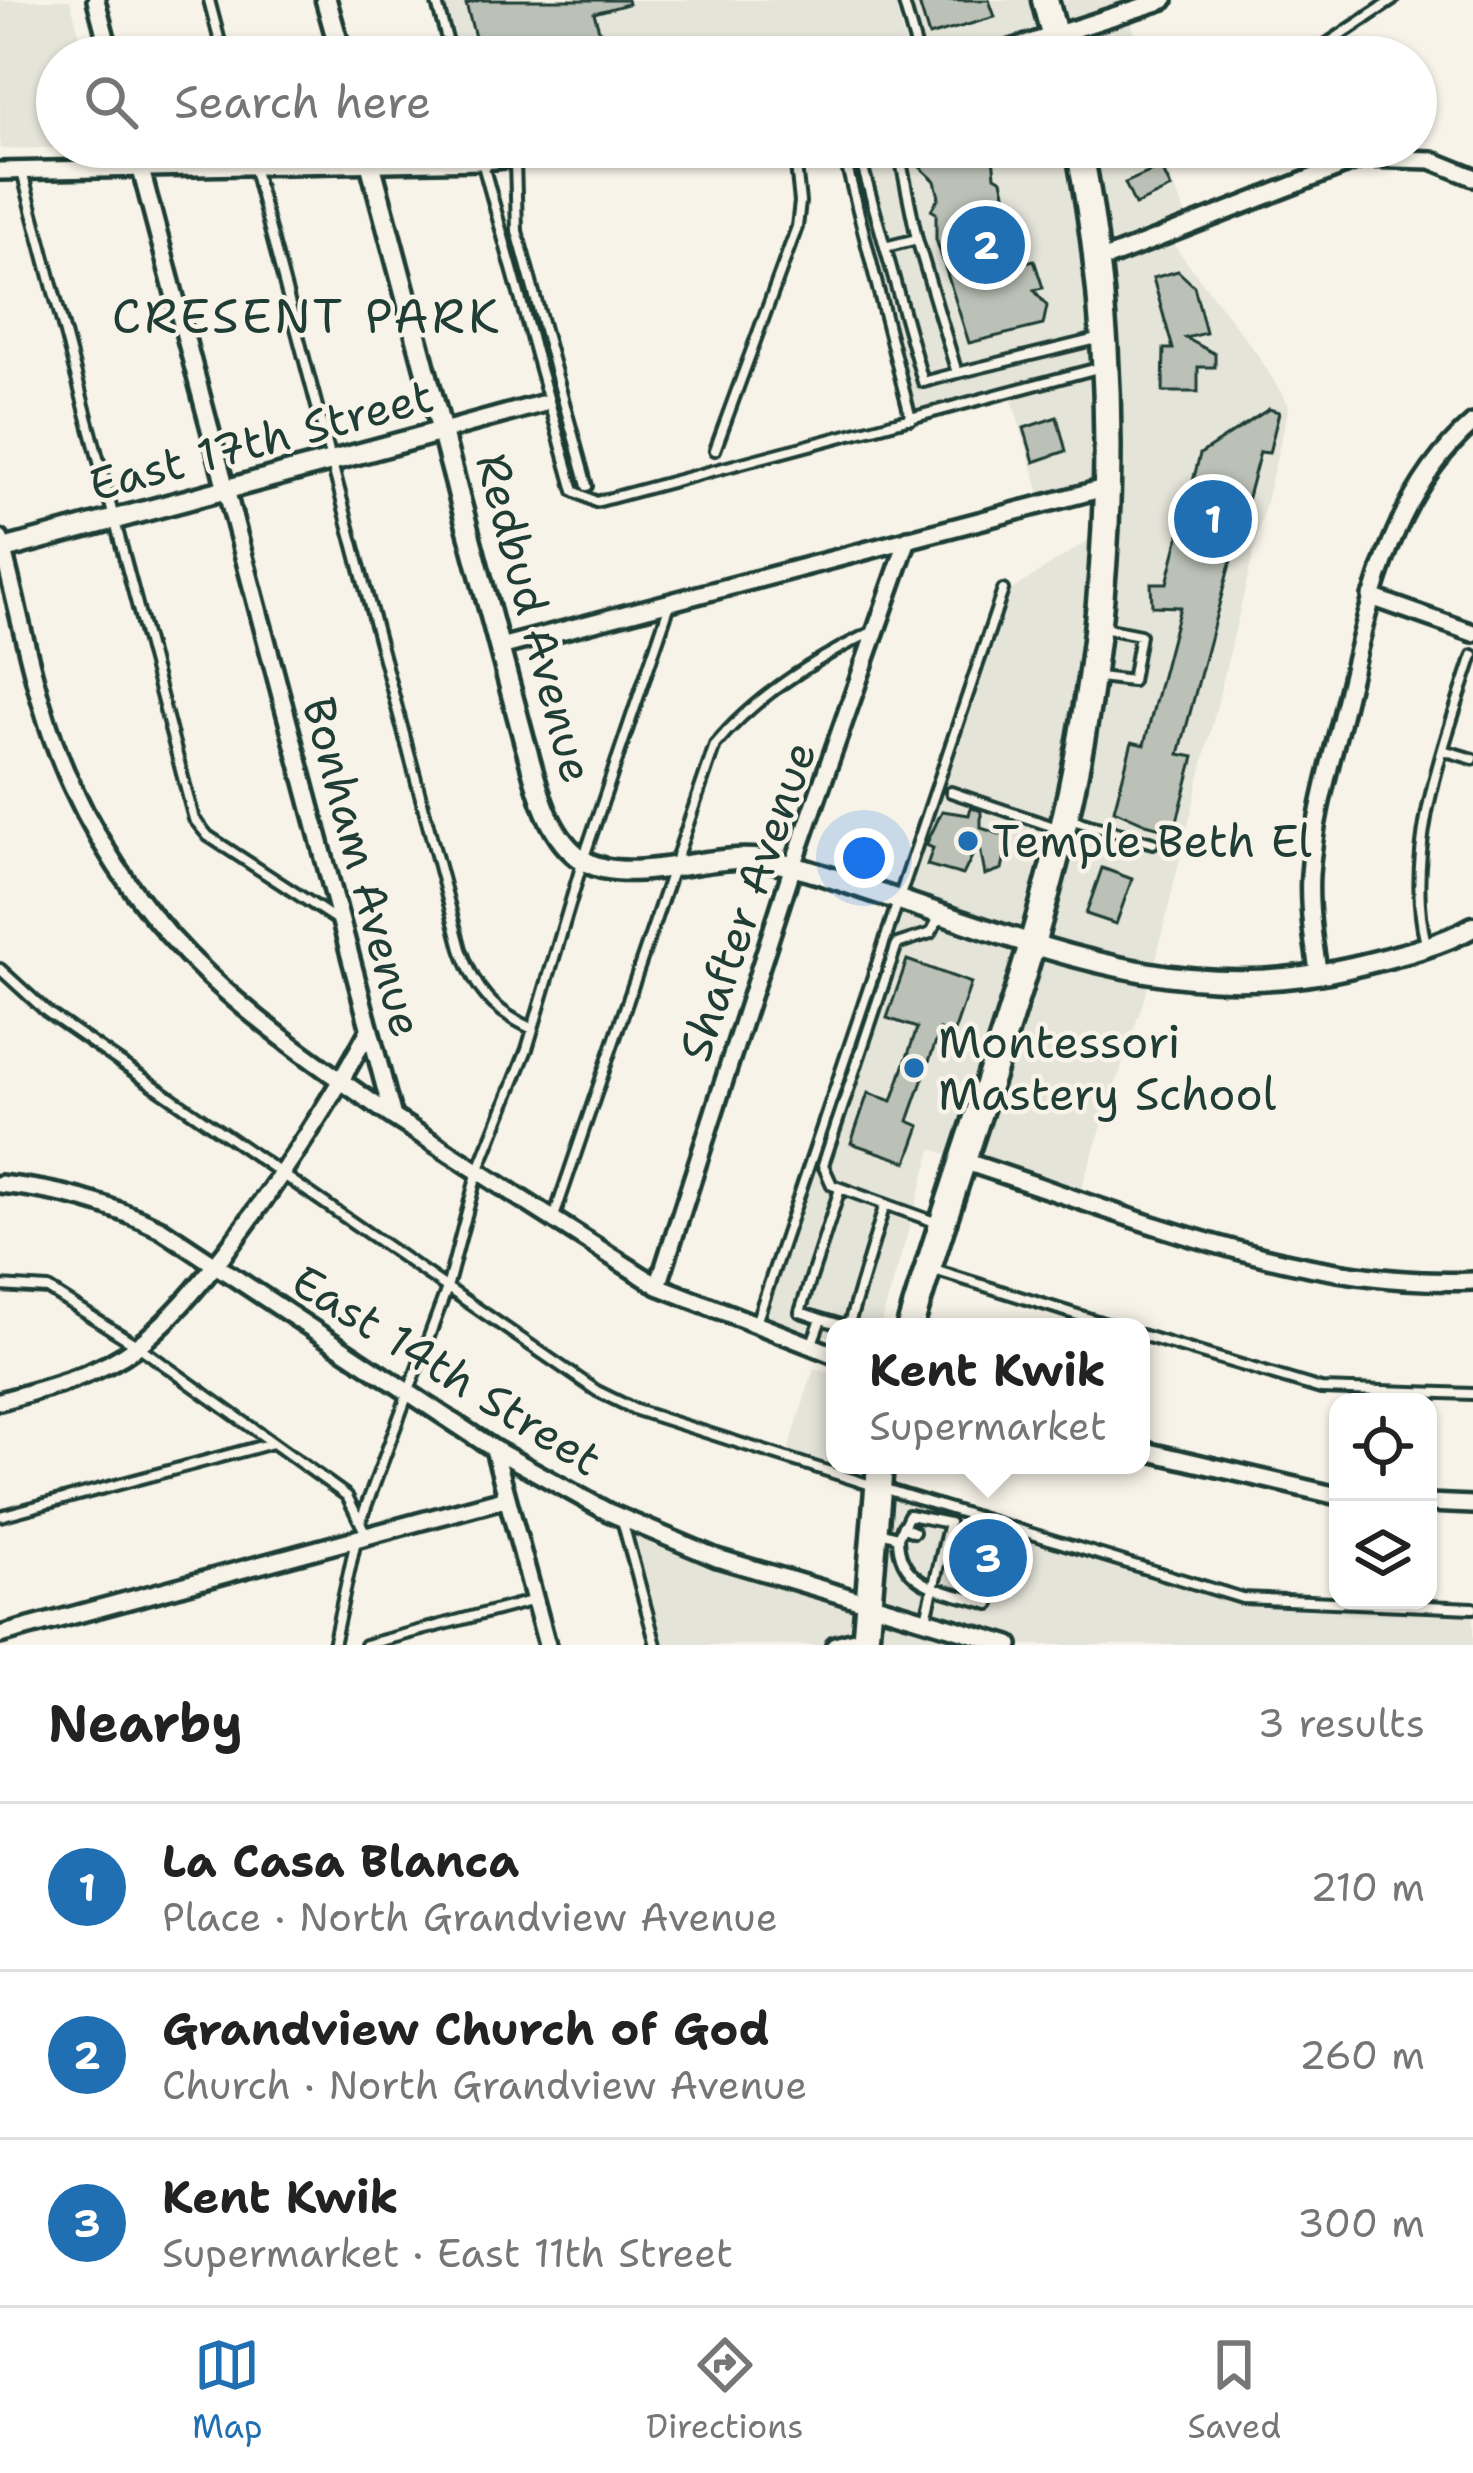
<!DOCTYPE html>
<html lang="en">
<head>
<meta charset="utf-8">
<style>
	:root { --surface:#fff; --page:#f2f2f2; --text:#222; --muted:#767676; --line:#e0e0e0; --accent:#1f6fb2 }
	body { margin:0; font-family:"Shantell Sans",sans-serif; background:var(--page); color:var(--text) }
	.controls { position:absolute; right:36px; bottom:36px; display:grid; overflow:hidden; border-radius:24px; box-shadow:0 3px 9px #0004 }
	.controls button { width:108px; height:108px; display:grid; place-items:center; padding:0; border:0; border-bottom:3px solid var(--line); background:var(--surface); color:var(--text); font:60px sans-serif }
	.you { position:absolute; left:864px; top:858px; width:42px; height:42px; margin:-30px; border:9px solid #fff; border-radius:50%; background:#1a73e8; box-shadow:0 0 0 18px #1a73e833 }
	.badge { display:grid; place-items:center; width:78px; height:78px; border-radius:50%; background:var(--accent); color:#fff; font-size:39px; font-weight:700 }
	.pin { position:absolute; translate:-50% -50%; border:6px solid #fff; box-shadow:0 3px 12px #0006 }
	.popup { position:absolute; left:826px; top:1318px; width:324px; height:156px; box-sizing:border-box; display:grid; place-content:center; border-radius:24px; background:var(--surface); filter:drop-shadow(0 3px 9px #0005); font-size:39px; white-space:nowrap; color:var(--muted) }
	.popup b { font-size:45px; color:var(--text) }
	.popup::after { content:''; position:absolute; left:50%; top:100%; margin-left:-24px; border:24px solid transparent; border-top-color:var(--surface) }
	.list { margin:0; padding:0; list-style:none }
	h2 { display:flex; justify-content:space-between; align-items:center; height:156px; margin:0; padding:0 48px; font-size:51px }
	h2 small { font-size:39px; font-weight:400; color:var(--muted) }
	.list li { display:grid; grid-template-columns:78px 1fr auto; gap:36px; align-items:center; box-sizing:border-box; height:168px; padding:0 48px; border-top:3px solid var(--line) }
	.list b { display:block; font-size:45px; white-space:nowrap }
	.list p { margin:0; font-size:39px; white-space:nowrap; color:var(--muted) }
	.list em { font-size:39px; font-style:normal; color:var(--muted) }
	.icon { flex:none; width:66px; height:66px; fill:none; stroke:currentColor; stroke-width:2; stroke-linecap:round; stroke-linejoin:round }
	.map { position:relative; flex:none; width:1473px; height:1645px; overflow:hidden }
	.search { position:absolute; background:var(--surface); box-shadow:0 3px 9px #0004; left:36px; right:36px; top:36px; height:132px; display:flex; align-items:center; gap:30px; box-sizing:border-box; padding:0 42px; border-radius:66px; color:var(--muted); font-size:45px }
	.sheet { height:660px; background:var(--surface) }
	nav { display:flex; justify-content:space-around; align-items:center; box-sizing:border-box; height:168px; border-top:3px solid var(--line); background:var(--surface); font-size:33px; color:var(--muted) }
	nav a { display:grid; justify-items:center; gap:6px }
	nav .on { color:var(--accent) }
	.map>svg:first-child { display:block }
	.built { fill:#e5e4d9 }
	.building { fill:#bbc1b6; stroke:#1f3d34; stroke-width:3 }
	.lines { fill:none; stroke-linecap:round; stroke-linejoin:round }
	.service-casing { stroke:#1f3d34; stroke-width:16 }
	.minor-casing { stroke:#1f3d34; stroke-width:24 }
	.tertiary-casing { stroke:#1f3d34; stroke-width:27 }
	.primary-casing { stroke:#1f3d34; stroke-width:33 }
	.service { stroke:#f7f3e8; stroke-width:8 }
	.minor { stroke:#f7f3e8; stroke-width:15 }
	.tertiary { stroke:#f7f3e8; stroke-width:18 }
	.primary { stroke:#f7f3e8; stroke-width:24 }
	.poi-dot { fill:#1f6fb2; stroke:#f7f3e8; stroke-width:4.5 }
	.labels { text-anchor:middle; stroke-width:9; stroke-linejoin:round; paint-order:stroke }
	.street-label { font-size:45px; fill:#1f3d34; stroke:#f7f3e8 }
	.poi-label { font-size:45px; fill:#1f3d34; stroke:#f7f3e8; text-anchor:start }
	.neighbourhood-label { font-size:48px; letter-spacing:3px; fill:#1f3d34; stroke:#f7f3e8 }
</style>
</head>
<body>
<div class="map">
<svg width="1473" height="1645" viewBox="0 0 1473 1645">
	<rect width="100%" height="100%" fill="#f7f3e8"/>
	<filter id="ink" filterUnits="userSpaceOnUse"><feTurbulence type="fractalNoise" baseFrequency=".00833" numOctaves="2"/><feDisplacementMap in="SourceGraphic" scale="24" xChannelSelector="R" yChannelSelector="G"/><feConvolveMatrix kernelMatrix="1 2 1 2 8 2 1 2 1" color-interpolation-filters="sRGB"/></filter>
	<g filter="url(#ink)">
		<!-- built -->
		<path class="built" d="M0,0H70L86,57H57V147H93L0,149Z
			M440,0H894L909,57H454Z
			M906,0H1132L1125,4L1142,57H921Z
			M841,147H1157L1189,223L1166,235L1258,355L1289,406L1152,975L1078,1198L932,1149L880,1327H835V1338L764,1318L1007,593L1106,529L1108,488L1043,503L1010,393L913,417Z
			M814,1368L835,1375V1465H852L850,1476L787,1455Z
			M877,1487L1236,1598L1473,1606V1645H663L630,1522L867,1600Z"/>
		<!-- building -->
		<path class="building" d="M480,0H627L628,4L594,13L600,33L565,42L569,57H466L461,40L475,37L466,4Z
			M918,0H989L995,17L929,36Z
			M992,147L995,176L1002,180L1006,197L995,200L998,213L983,217L998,269L1034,260L1043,288L1034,290L1047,306L1043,325L969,343L936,239V213L931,210L939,197L935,181L920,167L924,149Z
			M1161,167L1171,188L1135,205L1125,183Z
			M1178,271L1194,286L1206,333L1186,338L1215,354V367H1198V392H1163L1164,349H1173L1153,278Z
			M1269,409L1279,412L1269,453L1260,452L1179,754L1194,757L1176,825L1168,830L1146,824L1114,810L1132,742L1144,745L1180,607L1152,606L1151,583H1167L1200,454Z
			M1057,417L1066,451L1034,462L1024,428Z
			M971,807L981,811V828L1009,837L1002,869L985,875L979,842L963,875L927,865L933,848L926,845L942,811L969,815Z
			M1102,868L1132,879L1116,924L1086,914Z
			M907,960L971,983L953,1035L940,1030L908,1121L920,1126L907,1162L851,1143L868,1093L892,1101L917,1028L887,1018Z
			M976,1529L1017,1542L1003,1590L961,1577Z"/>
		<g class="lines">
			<!-- service casing -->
			<g class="service-casing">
				<path id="service" d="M209,0L224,57
					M436,0L452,57
					M903,0L919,57
					M825,57L864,49L876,57
					M1307,57L1393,0
					M248,147L461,949C475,990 493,1011 533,1029
					M478,147L574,491L596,502L1098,368
					M842,147L911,419
					M857,147L923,382L957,373
					M898,147L917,239L957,373L1101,338
					M515,161L517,231L587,486
					M22,172L194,819L208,836L340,922
					M885,247L917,239
					M715,450L797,227L800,202L794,147
					M1099,677L1132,681L1140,635L1099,627
					M1446,751L1473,759
					M951,792L1057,828
					M1072,820L1153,843
					M1426,944C1403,850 1444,745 1473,655
					M0,969L47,1012L597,1391L636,1410L871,1485
					M554,1217L715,745C755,696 819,657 876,630
					M935,1222L832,1185L823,1165L897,944L931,933L940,915
					M934,1270L1116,1327
					M0,1286L48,1289L138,1346L347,1496L367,1536
					M821,1319L800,1312L840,1189
					M755,1326L1003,590
					M1141,1335L1321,1389L1473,1394
					M811,1346L821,1319L848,1327L885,1204
					M885,1489L1242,1598L1473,1608
					M0,1516L269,1444
					M361,1520L447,1288L477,1174L527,1049L583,860L670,604
					M622,1520L656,1645
					M902,1527L914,1532
					M880,1532L898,1537L909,1515L949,1523L926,1618
					M898,1537C898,1589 948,1591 990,1604
					M333,1645L356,1540
					M365,1645L535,1600"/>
			</g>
			<!-- minor casing -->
			<g class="minor-casing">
				<path id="minor" d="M96,0L111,57
					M986,57L1164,0
					M135,147L393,1117L658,1286L835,1355
					M0,171L484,161L626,147
					M1097,262L1363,158L1431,160L1473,177
					M443,431L541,404
					M0,539C22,620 36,710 72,786C145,944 254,1021 393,1117
					M1371,597L1473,633
					M500,647L1108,487
					M1319,975C1313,942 1308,908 1310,874C1314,819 1330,765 1343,712C1368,609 1389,496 1473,423
					M960,1160C1125,1213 1298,1289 1473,1281
					M0,1184C59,1190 108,1203 161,1229L494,1449L608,1512L717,1558L1010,1645
					M658,1286L793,866L908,539
					M0,1401C46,1388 97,1376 136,1347C212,1290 323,1116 369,1030
					M494,1449L547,1645
					M1141,1450L1338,1496
					M1428,1503L1473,1505
					M0,1635L507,1498
					M835,1645L866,1637"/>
			</g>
			<!-- tertiary casing -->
			<g class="tertiary-casing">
				<path id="tertiary" d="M326,0L342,57
					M366,147L524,740C536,780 545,836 583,860C627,888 708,852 762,860C807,867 850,885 893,898C1050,950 1185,1007 1352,967C1392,957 1438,947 1473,927
					M0,550L443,431"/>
			</g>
			<!-- primary casing -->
			<g class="primary-casing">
				<path id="primary" d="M1045,0L1060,57
					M910,1327C959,1162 1022,999 1062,832C1115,608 1123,373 1079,147
					M865,1645L880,1465"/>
			</g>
			<!-- service -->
			<use href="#service" class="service"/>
			<!-- minor -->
			<use href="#minor" class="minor"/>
			<!-- tertiary -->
			<use href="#tertiary" class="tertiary"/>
			<!-- primary -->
			<use href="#primary" class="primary"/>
		</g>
	</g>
	<!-- markers -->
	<g class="poi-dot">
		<circle cx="968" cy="841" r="12"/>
		<circle cx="914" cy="1068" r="12"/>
	</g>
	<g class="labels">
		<!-- street labels -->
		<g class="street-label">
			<text transform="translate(261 440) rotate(-15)" y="16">East 17th Street</text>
			<text transform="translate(535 618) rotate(75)" y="16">Redbud Avenue</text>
			<text transform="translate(363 867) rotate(75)" y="16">Bonham Avenue</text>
			<text transform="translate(747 901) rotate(-71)" y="16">Shafter Avenue</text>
			<text transform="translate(447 1370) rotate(32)" y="16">East 14th Street</text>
		</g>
		<!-- poi labels -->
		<g class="poi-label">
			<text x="992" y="857">Temple Beth El</text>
			<text x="938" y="1058">Montessori<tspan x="938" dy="52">Mastery School</tspan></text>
		</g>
		<!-- neighbourhood labels -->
		<g class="neighbourhood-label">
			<text x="307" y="333">CRESENT PARK</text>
		</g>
	</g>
</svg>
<div class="controls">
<button><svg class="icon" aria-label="locate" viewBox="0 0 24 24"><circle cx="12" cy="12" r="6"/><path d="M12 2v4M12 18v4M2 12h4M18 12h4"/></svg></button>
<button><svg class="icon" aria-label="layers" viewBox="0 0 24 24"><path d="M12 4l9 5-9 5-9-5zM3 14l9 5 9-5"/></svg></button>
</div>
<div class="you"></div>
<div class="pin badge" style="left:1213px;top:519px">1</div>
<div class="pin badge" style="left:986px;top:245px">2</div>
<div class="pin badge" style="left:988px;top:1558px">3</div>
<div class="popup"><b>Kent Kwik</b>Supermarket</div>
<div class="search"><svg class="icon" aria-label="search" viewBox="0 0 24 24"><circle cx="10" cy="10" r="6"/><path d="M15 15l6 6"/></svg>Search here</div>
</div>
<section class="sheet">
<h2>Nearby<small>3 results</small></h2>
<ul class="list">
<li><span class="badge">1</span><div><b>La Casa Blanca</b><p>Place · North Grandview Avenue</p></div><em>210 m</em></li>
<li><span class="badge">2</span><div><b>Grandview Church of God</b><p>Church · North Grandview Avenue</p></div><em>260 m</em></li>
<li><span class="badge">3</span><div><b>Kent Kwik</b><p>Supermarket · East 11th Street</p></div><em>300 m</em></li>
</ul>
</section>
<nav>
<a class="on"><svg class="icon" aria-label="map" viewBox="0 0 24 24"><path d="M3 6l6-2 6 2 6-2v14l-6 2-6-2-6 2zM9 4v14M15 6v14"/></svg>Map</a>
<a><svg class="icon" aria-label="directions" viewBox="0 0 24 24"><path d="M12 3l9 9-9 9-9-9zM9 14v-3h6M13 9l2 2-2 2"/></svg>Directions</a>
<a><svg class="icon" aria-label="saved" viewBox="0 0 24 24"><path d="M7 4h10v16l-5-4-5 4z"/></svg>Saved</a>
</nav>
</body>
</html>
